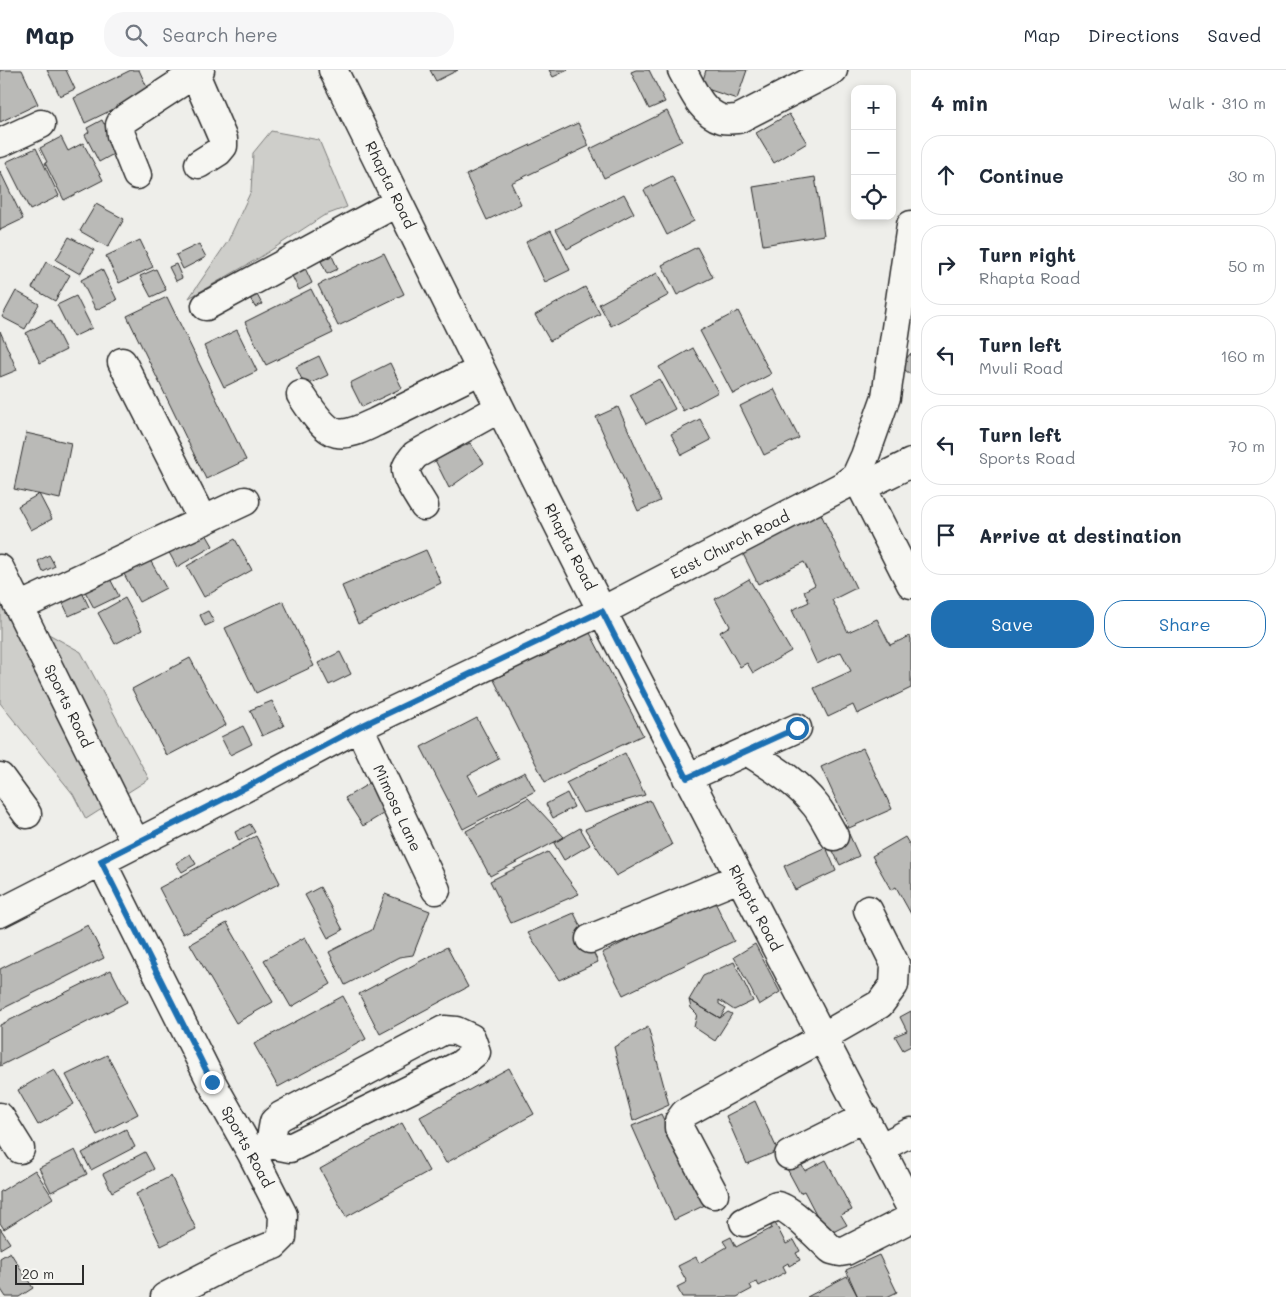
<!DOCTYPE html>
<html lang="en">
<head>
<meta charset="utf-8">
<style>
	:root { --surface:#fff; --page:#f6f6f7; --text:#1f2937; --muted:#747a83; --line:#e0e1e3; --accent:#1f6fb2 }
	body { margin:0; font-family:Mali,sans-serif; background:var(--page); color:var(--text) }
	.controls { position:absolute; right:15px; top:15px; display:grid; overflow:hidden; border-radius:10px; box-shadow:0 2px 8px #0003 }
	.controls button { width:45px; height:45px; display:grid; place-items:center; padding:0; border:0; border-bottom:1px solid var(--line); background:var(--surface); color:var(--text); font:25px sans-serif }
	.scale { position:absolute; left:15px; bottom:12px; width:69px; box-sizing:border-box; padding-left:5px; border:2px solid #2b2b2b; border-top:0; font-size:14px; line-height:18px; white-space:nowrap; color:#2b2b2b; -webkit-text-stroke:4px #f6f6f2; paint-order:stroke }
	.stop { position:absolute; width:15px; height:15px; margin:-11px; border:4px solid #1f6fb2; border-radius:50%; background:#fff }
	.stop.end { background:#1f6fb2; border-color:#fff; box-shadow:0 1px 5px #0008 }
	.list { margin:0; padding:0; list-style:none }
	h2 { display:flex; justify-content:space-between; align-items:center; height:65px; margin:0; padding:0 20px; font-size:21px }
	h2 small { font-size:16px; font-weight:400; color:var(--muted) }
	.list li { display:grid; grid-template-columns:32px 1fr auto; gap:15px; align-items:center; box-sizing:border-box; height:80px; margin:0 10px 10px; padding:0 10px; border:1px solid var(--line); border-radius:20px }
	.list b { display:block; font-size:19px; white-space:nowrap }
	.list p { margin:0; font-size:16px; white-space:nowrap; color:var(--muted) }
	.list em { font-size:16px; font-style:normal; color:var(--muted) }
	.actions { display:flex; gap:10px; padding:15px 20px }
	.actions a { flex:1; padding:11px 0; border:1px solid var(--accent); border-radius:20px; text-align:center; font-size:18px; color:var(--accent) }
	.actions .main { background:var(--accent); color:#fff }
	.icon { flex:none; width:28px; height:28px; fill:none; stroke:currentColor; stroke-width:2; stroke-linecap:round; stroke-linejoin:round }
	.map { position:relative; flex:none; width:911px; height:1227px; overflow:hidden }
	header { display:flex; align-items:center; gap:30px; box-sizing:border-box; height:70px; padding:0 25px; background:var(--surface); border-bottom:1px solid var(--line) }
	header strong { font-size:24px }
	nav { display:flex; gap:28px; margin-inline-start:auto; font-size:18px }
	.search { width:350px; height:45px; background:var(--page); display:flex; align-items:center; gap:12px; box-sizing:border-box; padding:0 18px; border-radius:20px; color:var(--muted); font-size:19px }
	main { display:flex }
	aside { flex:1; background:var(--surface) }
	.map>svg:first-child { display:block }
	.green { fill:#cececa; stroke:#7c7c7a }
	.building { fill:#babab7; stroke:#2b2b2b }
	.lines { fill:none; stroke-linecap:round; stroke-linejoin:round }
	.minor-casing { stroke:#2b2b2b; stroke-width:31 }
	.minor { stroke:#f6f6f2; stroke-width:28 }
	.route { stroke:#1f6fb2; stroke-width:6 }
	.labels { text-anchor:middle; stroke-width:4.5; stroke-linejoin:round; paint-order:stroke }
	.street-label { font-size:15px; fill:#2b2b2b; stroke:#f6f6f2 }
</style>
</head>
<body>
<header>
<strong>Map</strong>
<div class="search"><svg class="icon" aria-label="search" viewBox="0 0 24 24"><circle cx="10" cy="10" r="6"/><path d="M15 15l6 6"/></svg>Search here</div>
<nav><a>Map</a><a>Directions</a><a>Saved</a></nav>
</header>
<main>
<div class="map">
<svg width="911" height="1227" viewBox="0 0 911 1227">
	<rect width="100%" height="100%" fill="#eeeeea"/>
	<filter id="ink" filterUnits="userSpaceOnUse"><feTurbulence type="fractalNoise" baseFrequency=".02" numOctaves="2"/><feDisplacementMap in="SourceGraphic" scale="10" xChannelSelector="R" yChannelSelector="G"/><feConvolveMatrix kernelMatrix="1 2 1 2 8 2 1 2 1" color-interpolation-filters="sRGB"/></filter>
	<g filter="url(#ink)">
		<!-- green -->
		<path class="green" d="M271,61L319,70L347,137L323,146L259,188L189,228L228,171L251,121L253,83Z
			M0,537L81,582L149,709L86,749L73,724L0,633Z"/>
		<!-- building -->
		<path class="building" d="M0,0H22L38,34L0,52Z
			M47,0H66L75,19L60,26Z
			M131,0H139L149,22L85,53L74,28Z
			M430,0H458L436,11Z
			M549,0H568L553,7Z
			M636,0H649L665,32L649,39L631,2Z
			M706,0H747L737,29L701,17Z
			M667,41L682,71L604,108L590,79Z
			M789,44L807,73L774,93L756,63Z
			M102,50L104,54L107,53L121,80L99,92L85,65L89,62L87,58Z
			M578,53L589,76L511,113L521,134L487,150L466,105Z
			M61,67L68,81L83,73L103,110L64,130L45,93L47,92L40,78Z
			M36,78L59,126L30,140L6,92Z
			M0,101L23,149L0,160Z
			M672,106L694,151L667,165L644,120Z
			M815,107L824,165L763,175L753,117Z
			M624,124L634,143L567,179L556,159Z
			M96,134L124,149L108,177L80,161Z
			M551,160L570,200L545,212L526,172Z
			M69,167L94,180L80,204L56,190Z
			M140,170L153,197L119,213L106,186Z
			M199,174L206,187L183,199L176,185Z
			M697,177L713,207L677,225L662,195Z
			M384,183L404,224L338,256L318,215Z
			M332,186L338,199L327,204L321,191Z
			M46,192L70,205L55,231L32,218Z
			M176,194L182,208L176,211L169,197Z
			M304,196L312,213L299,220L290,202Z
			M102,199L117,230L96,240L81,210Z
			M156,199L166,220L151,227L140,206Z
			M657,203L669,225L611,256L599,234Z
			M585,217L600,244L550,271L535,245Z
			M311,219L333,263L266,295L245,252Z
			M16,221L39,234L25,259L2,247Z
			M256,223L262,234L255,237L249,226Z
			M76,226L92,258L73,267L57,235Z
			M167,227L246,390L206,409L127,246Z
			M738,241L771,304L733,324L700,261Z
			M51,250L66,280L40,293L26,263Z
			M237,260L257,301L224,317L204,276Z
			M0,261L17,300L0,307Z
			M693,278L718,322L683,341L659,297Z
			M911,283V304H910L900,296Z
			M319,286L328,305L305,316L296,297Z
			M390,293L402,318L362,337L350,313Z
			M659,309L675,339L646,354L630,325Z
			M774,319L799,368L764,385L740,336Z
			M618,337L660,431L638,441L596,347Z
			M700,349L711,370L682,385L671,364Z
			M26,363L71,373L60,429L14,419Z
			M470,373L484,393L449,418L435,390Z
			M39,424L52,449L31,460L18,436Z
			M819,440L856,518L832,530L848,562L877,549L890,575L910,566L911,569V618L857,644L853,635L828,647L814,618L851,601L841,582L817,594L792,540L809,532L804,521L815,515L804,492L758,514L740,478Z
			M202,457L213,476L177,497L166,477Z
			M235,469L252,500L204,527L187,496Z
			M426,480L441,513L358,554L342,516Z
			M49,485L55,496L43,502L38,491Z
			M150,490L166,518L139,532L124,504Z
			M106,501L119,526L94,538L81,514Z
			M749,509L791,581L753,603L747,593L740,597L720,562L730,556L715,529Z
			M80,518L89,537L69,546L60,527Z
			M125,528L142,560L115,574L98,543Z
			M283,531L314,596L256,623L225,558Z
			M208,541L214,552L205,556L200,545Z
			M589,561L643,665L545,712L493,608Z
			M340,582L351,604L329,615L318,593Z
			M190,588L226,655L167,686L132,619Z
			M272,631L284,656L262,666L250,640Z
			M477,648L499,689L468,705L479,725L525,702L535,721L463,759L421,677Z
			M243,656L252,674L230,685L221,667Z
			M863,678L892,739L849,758L821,697Z
			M625,683L645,725L583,743L566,713Z
			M373,711L391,739L363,756L345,728Z
			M567,723L574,737L553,748L546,734Z
			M528,728L564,767L490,806L466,761Z
			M650,730L672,775L616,806L585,759Z
			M250,754L255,762L239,771L235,762Z
			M580,758L590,775L564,790L554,773Z
			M849,764L859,786L840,795L829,773Z
			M256,766L280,813L183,864L159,818Z
			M905,767L911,777V844L896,817L891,820L872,786Z
			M826,777L836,801L795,820L784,796Z
			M548,782L579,824L511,853L490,811Z
			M190,784L196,794L182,802L176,793Z
			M320,817L343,860L328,868L305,825Z
			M385,824L430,841L413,885L399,887L345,915L329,882L372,860Z
			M713,828L734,871L623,925L602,883Z
			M574,843L598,892L559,910L528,863Z
			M227,853L273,932L236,953L190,874Z
			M88,855L104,888L0,940V899Z
			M305,867L331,914L291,937L264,890Z
			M755,874L780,922L759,935L734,887Z
			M447,877L468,917L380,964L359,924Z
			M734,892L753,931L734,940L719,930V934L726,938L720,948L689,930L703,906Z
			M111,900L127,932L0,996V955Z
			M343,926L366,969L278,1017L254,974Z
			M689,930L720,948L728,942L732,944L715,971L694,957L697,944L691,938Z
			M911,941V976L903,980L895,966L907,961L900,947Z
			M648,957L669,1035L633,1051L614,977Z
			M107,985L138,1044L97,1065L66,1005Z
			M509,998L534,1044L446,1093L420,1047Z
			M54,999L74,1034L38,1055L18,1020Z
			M755,1031L778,1081L747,1094L726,1046Z
			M661,1044L705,1135L674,1150L632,1056Z
			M402,1053L429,1101L346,1147L320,1099Z
			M126,1059L135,1077L91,1100L82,1083Z
			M75,1080L87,1104L51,1122L39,1098Z
			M145,1082L154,1099L112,1122L103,1104Z
			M799,1090L805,1101L826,1090L852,1140L841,1145L847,1155L827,1165L804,1121L800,1123L786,1097Z
			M35,1100L53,1128L4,1159L0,1153V1122Z
			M171,1106L196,1159L161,1176L136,1124Z
			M775,1153L786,1174L794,1170L800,1181L796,1183L800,1190L789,1196L788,1193L783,1196L786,1202L759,1216L757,1212L750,1215L752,1219L737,1227H682L677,1217L687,1212L678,1196L696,1187L699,1193L727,1177L723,1171L731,1167L736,1177L772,1158L770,1155Z
			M0,1158L10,1173L0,1179Z
			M10,1182L33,1218L19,1227H6L0,1218V1188Z
			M879,1185L897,1222L887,1227H858L846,1200Z
			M847,1206L858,1227H807Z"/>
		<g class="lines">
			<!-- minor casing -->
			<g class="minor-casing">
				<path id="minor" d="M333,0C423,182 512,365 604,545C705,743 810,940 911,1138
					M682,0C692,18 700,42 722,49C727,50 733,49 738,49L833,0
					M195,4L223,69V76L218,82L199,94
					M0,73L41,54
					M137,105L121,65L120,55L122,51L200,0
					M206,236L398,132
					M122,292L203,451
					M301,325C309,337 323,360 337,363C349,366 365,357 376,352L481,300
					M856,406L911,514
					M862,417L911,393
					M424,436C419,427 405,408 406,399C407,394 412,389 415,385L500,338
					M0,499L136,774
					M19,537L245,431
					M359,657L436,820
					M747,681C772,697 797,712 816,736C823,745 828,756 834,766
					M0,707L27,744
					M687,708L797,658
					M101,791L212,1013L252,1084L283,1145L282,1167L274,1175L237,1190L165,1227
					M0,843L233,724L359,657L602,541L843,416L856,406L865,386L886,327L911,155
					M590,869L739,808
					M0,1047L20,1079
					M880,1078L911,1062
					M252,1084L270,1074L290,1078L460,995L476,982L471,968L456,961L444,960L281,1046L274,1052L270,1074
					M789,1085L865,1047
					M714,1124L679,1058V1051L685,1043L807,976L880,934L894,915L895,894L868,840
					M744,1152L777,1136C790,1137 821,1170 832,1180L840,1182L846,1181L911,1148"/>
			</g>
			<!-- minor -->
			<use href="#minor" class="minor"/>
		</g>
	</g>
	<g class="lines" filter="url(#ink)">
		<!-- route -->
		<path class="route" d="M212,1012L101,791L233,724L359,657L602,541L687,708L797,658"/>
	</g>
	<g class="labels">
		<!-- street labels -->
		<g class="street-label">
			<text transform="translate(390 115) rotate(64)" y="5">Rhapta Road</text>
			<text transform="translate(730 475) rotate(-27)" y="5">East Church Road</text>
			<text transform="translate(570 477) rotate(63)" y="5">Rhapta Road</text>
			<text transform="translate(68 636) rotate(64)" y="5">Sports Road</text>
			<text transform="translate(397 738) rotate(65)" y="5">Mimosa Lane</text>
			<text transform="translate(755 838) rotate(62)" y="5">Rhapta Road</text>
			<text transform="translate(247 1077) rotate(61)" y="5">Sports Road</text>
		</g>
	</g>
</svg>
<div class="controls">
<button>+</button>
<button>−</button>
<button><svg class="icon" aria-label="locate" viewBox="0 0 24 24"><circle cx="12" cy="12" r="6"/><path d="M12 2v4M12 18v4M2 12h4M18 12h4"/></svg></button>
</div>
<div class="scale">20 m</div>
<div class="stop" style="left:797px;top:658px"></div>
<div class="stop end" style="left:212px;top:1012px"></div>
</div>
<aside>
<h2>4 min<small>Walk · 310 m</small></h2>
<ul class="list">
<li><svg class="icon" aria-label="ahead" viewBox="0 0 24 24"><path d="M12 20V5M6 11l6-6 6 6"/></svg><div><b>Continue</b></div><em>30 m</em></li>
<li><svg class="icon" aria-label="right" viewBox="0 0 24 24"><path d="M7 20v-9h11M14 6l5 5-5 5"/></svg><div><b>Turn right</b><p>Rhapta Road</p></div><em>50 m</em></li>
<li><svg class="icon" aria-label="left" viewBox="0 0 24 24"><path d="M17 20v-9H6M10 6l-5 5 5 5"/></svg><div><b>Turn left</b><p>Mvuli Road</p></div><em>160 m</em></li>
<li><svg class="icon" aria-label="left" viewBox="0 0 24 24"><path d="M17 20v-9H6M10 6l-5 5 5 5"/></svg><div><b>Turn left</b><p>Sports Road</p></div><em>70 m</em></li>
<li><svg class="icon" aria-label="arrive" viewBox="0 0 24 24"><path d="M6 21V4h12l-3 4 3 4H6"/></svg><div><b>Arrive at destination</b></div></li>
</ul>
<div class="actions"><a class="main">Save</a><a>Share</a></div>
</aside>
</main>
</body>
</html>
